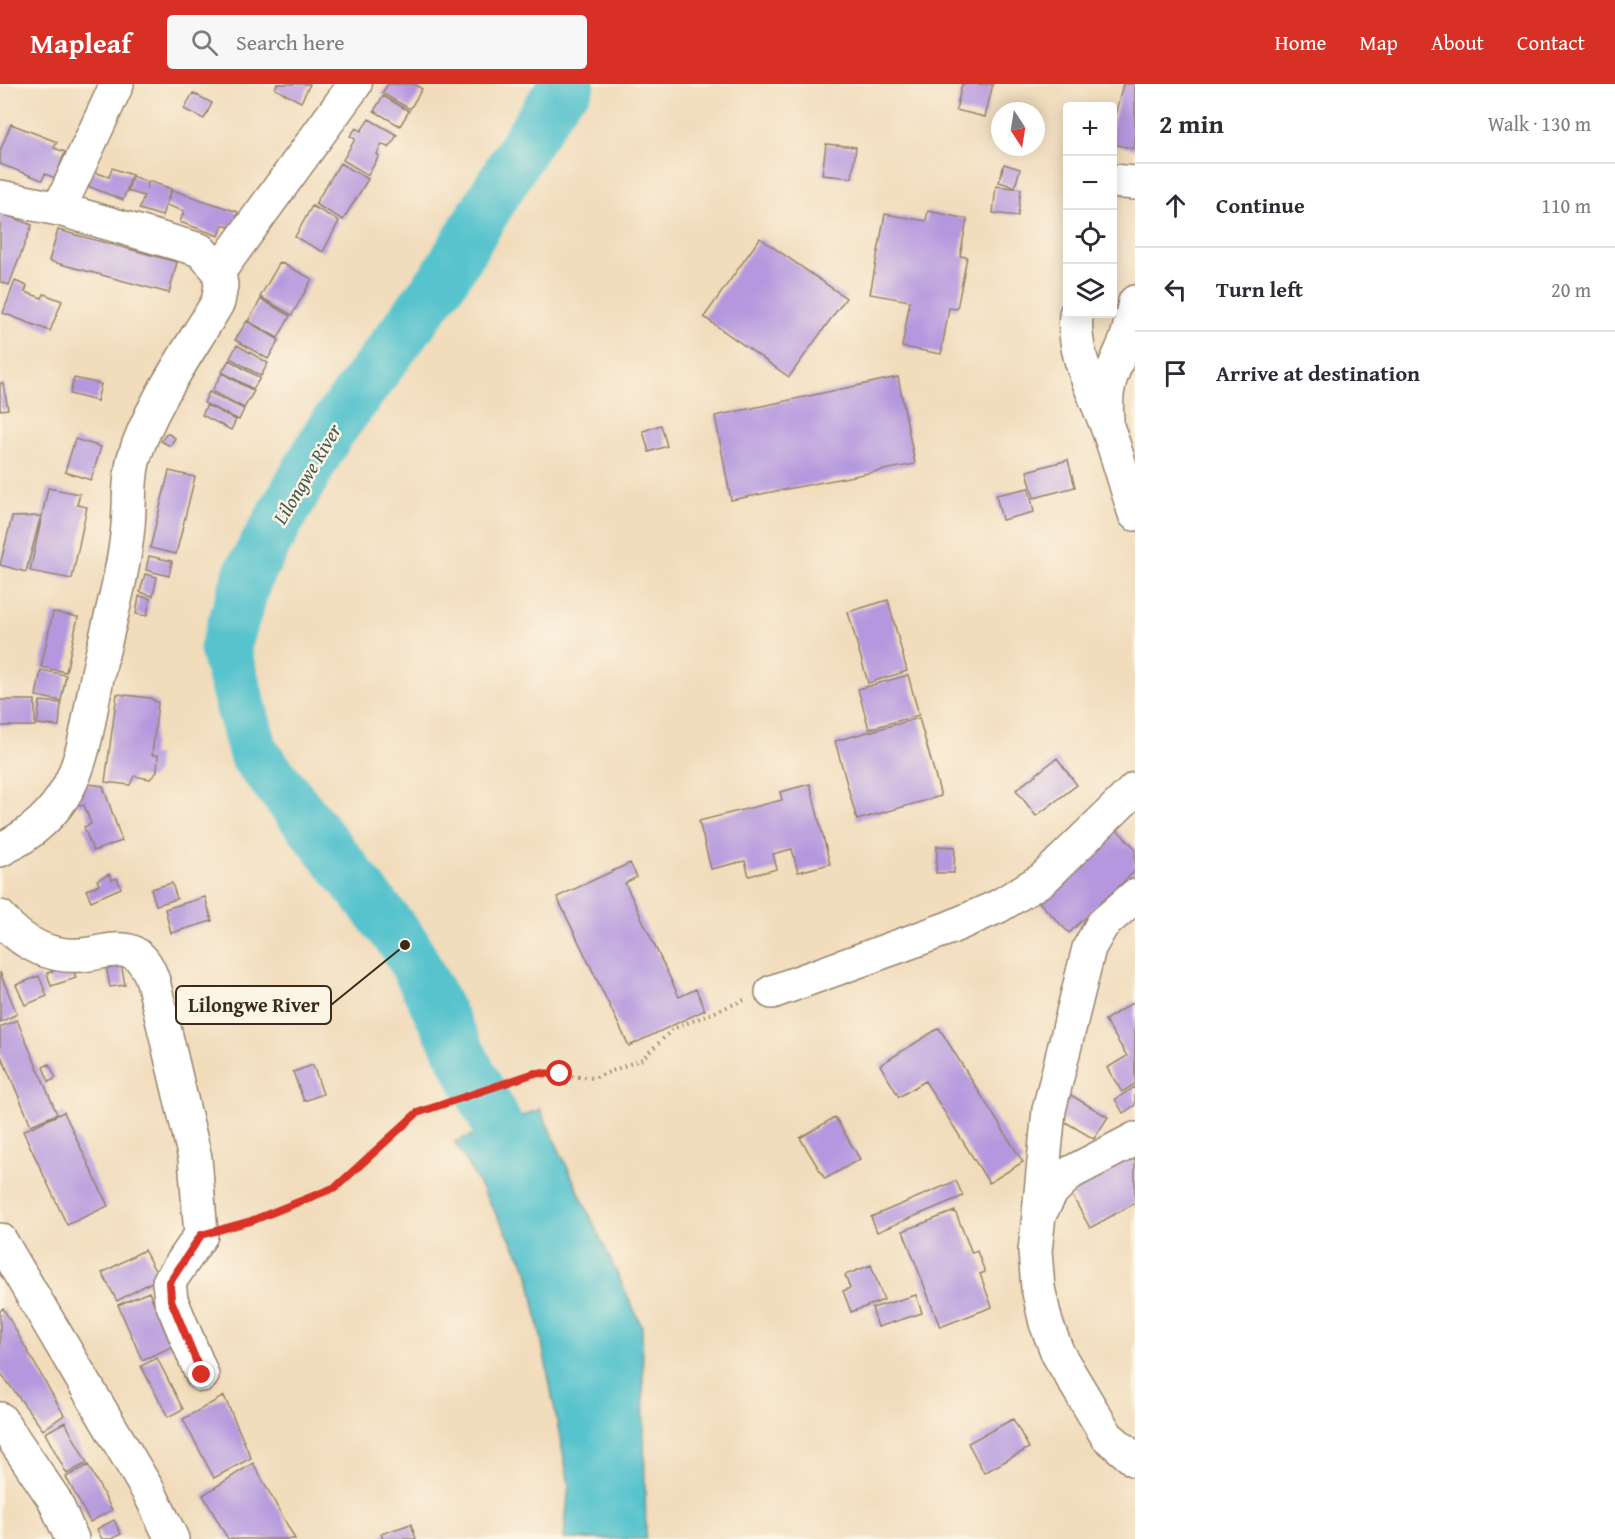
<!DOCTYPE html>
<html lang="en">
<head>
<meta charset="utf-8">
<style>
	:root { --surface:#fff; --page:#f7f7f7; --text:#2b2b33; --muted:#7c7c81; --line:#e1e1e2; --accent:#d93025 }
	body { margin:0; font-family:"Gentium Book Plus",serif; background:var(--page); color:var(--text) }
	.controls { position:absolute; right:18px; top:18px; display:grid; overflow:hidden; border-radius:6px; box-shadow:0 3px 15px #0003 }
	.controls button { width:54px; height:54px; display:grid; place-items:center; padding:0; border:0; border-bottom:2px solid var(--line); background:var(--surface); color:var(--text); font:30px sans-serif }
	.compass { position:absolute; left:991px; top:18px; width:54px; height:54px; border-radius:50%; background:var(--surface); box-shadow:0 3px 15px #0003; rotate:168deg }
	.stop { position:absolute; width:18px; height:18px; margin:-14px; border:4px solid #d93025; border-radius:50%; background:#fff }
	.stop.end { background:#d93025; border-color:#fff; box-shadow:0 2px 6px #0008 }
	.list { margin:0; padding:0; list-style:none }
	h2 { display:flex; justify-content:space-between; align-items:center; height:78px; margin:0; padding:0 24px; font-size:26px }
	h2 small { font-size:20px; font-weight:400; color:var(--muted) }
	.list li { display:grid; grid-template-columns:39px 1fr auto; gap:18px; align-items:center; box-sizing:border-box; height:84px; padding:0 24px; border-top:2px solid var(--line) }
	.list b { display:block; font-size:22px; white-space:nowrap }
	.list em { font-size:20px; font-style:normal; color:var(--muted) }
	.icon { flex:none; width:33px; height:33px; fill:none; stroke:currentColor; stroke-width:2; stroke-linecap:round; stroke-linejoin:round }
	.map { position:relative; flex:none; width:1135px; height:1455px; overflow:hidden }
	header { display:flex; align-items:center; gap:36px; box-sizing:border-box; height:84px; padding:0 30px; background:var(--accent); color:#fff }
	header strong { font-size:28px }
	nav { display:flex; gap:33px; margin-inline-start:auto; font-size:21px }
	.search { width:420px; height:54px; background:var(--page); display:flex; align-items:center; gap:15px; box-sizing:border-box; padding:0 21px; border-radius:6px; color:var(--muted); font-size:22px }
	main { display:flex }
	aside { flex:1; background:var(--surface) }
	.map>svg:first-child { display:block }
	.water { fill:#56c3cd; stroke:#487676; stroke-width:1.5 }
	.lines { fill:none; stroke-linecap:round; stroke-linejoin:round }
	.river { stroke:#56c3cd; stroke-width:51 }
	.building { fill:#b497de }
	.minor-casing { stroke:#96836c; stroke-width:36 }
	.path { stroke:#96836c; stroke-width:4; stroke-dasharray:1.5 4.5; stroke-linecap:butt }
	.minor { stroke:#fff; stroke-width:33 }
	.route { stroke:#d93025; stroke-width:8 }
	.labels { text-anchor:middle; stroke-width:5; stroke-linejoin:round; paint-order:stroke }
	.water-label { font-size:20px; font-style:italic; fill:#435853; stroke:#fcf5e5 }
	.leader { fill:none; stroke:#3b2a1e; stroke-width:2 }
	.callout-dot { fill:#3b2a1e; stroke:#fcf5e5; stroke-width:2 }
	.callout { fill:#fcf5e5; stroke:#3b2a1e; stroke-width:2 }
	.callout-label { font-size:20px; text-anchor:middle; font-weight:bold; fill:#3b2a1e }
</style>
</head>
<body>
<header>
<strong>Mapleaf</strong>
<div class="search"><svg class="icon" aria-label="search" viewBox="0 0 24 24"><circle cx="10" cy="10" r="6"/><path d="M15 15l6 6"/></svg>Search here</div>
<nav><a>Home</a><a>Map</a><a>About</a><a>Contact</a></nav>
</header>
<main>
<div class="map">
<svg width="1135" height="1455" viewBox="0 0 1135 1455">
	<rect width="100%" height="100%" fill="#fcf5e5"/>
	<filter id="ink" filterUnits="userSpaceOnUse"><feTurbulence type="fractalNoise" baseFrequency=".0167" numOctaves="2"/><feDisplacementMap in="SourceGraphic" scale="12" xChannelSelector="R" yChannelSelector="G"/><feConvolveMatrix kernelMatrix="1 2 1 2 8 2 1 2 1" color-interpolation-filters="sRGB"/></filter>
	<filter id="wash" filterUnits="userSpaceOnUse"><feTurbulence type="fractalNoise" baseFrequency=".008" numOctaves="4" result="noise"/><feDisplacementMap in="SourceGraphic" scale="24" xChannelSelector="R" yChannelSelector="G"/><feGaussianBlur stdDeviation="1.35" result="paint"/><feColorMatrix in="noise" values="0 0 0 0 0 0 0 0 0 0 0 0 0 0 0 0 0 1.4 0 .05"/><feComposite in="paint" operator="in"/></filter>
	<g filter="url(#wash)">
		<rect width="100%" height="100%" fill="#f1dcbb"/>
		<!-- water -->
		<path class="water" d="M540,1025L642,1243L646,1455H564L569,1400L528,1186L455,1058Z"/>
		<g class="lines">
			<!-- river -->
			<path class="river" d="M529,1103L405,861L254,670L225,565L248,491L328,350L445,193L529,54L559,9L569,0"/>
		</g>
		<g id="blocks">
			<!-- building -->
			<path class="building" d="M277,0H310L301,18L275,5Z
				M388,0H414L422,5L410,25L382,9Z
				M962,0H993L985,33L956,26Z
				M1123,0H1135V65L1112,60V43Z
				M193,9L212,19L204,35L184,25Z
				M383,12L409,27L400,42L374,27Z
				M369,35L397,51L389,64L382,60L377,70L379,72L368,91L343,76L355,55L350,52L356,44L361,47Z
				M11,40L57,58L54,64L65,68L55,94L45,90L42,96L0,80V67Z
				M826,60L856,63L852,94L822,91Z
				M340,79L368,95L343,136L315,120Z
				M1004,80L1020,85L1015,103L999,98Z
				M112,84L132,91L123,116L85,101L91,87L109,93Z
				M132,92L148,98L146,105L149,97L171,105L162,132L139,125L144,112L128,107Z
				M996,102L1021,105L1018,132L993,129Z
				M172,106L238,128L232,144L223,141L219,152L180,138L184,127L166,121Z
				M312,122L339,137L323,168L295,153Z
				M928,127L967,135L960,172L967,173L957,225L949,224L941,270L902,263L910,217L870,210L885,130L926,137Z
				M0,129L32,141L9,201L0,198Z
				M58,146L177,178L169,209L49,177Z
				M760,154L846,214L789,293L704,233Z
				M280,178L312,195L292,231L260,213Z
				M15,197L27,202L25,208L42,214L44,210L62,217L50,247L3,229Z
				M261,215L290,232L278,254L248,237Z
				M247,237L279,256L268,275L235,256Z
				M237,261L268,279L261,292L230,274Z
				M229,276L260,294L253,305L222,288Z
				M222,289L254,307L244,324L212,307Z
				M898,293L915,380L731,416L715,332Z
				M74,294L101,300L97,317L70,310Z
				M0,299H3L8,325L0,326Z
				M209,308L244,325L239,336L204,319Z
				M207,321L236,336L231,346L202,331Z
				M661,341L667,362L649,368L643,347Z
				M167,349L175,354L170,362L161,357Z
				M75,355L101,363L91,396L65,388Z
				M1068,376L1075,403L1034,414L1027,387Z
				M169,387L195,393L176,470L150,464Z
				M48,404L80,410L77,421L87,423L72,495L30,487Z
				M1029,404L1034,428L1002,436L996,411Z
				M41,432L26,488L0,481L12,433Z
				M149,472L172,477L169,492L146,486Z
				M145,490L157,493L153,512L140,508Z
				M139,512L150,514L147,532L136,530Z
				M888,516L907,587L868,599L848,528Z
				M53,528L78,533L66,588L41,583Z
				M41,586L66,591L61,617L36,612Z
				M908,591L919,631L869,645L858,605Z
				M117,610L150,614L158,619L152,671H158L157,688L150,695L134,692L130,701L105,698Z
				M0,616H35V642H0Z
				M40,617L61,619L59,642L37,640Z
				M919,634L941,712L857,736L835,657Z
				M1057,674L1077,701L1036,732L1016,706Z
				M82,699L103,702L122,757L93,767L84,743L91,740L84,721L78,722L73,708Z
				M810,700L830,780L798,788L792,765L773,770L777,785L749,792L745,777L711,785L699,737L782,716L780,708Z
				M1116,745L1135,764V787L1069,849L1039,818Z
				M937,762L955,763L954,789H936Z
				M630,779L637,793L625,799L679,913L696,905L705,926L629,962L557,813Z
				M109,790L112,796L117,794L121,804L91,817L86,806L99,801L97,796Z
				M172,799L177,815L156,821L151,805Z
				M205,813L212,837L171,849L165,825Z
				M121,879L125,901L110,903L106,882Z
				M72,881L76,894L51,902L47,889Z
				M0,888L17,930L0,938Z
				M39,892L47,912L25,921L16,901Z
				M1135,917V1000L1122,1008L1107,984L1127,972L1105,936Z
				M17,936L57,1030L31,1041L0,969V943Z
				M939,944L1023,1078L989,1099L925,997L899,1013L880,981Z
				M49,980L56,994L49,998L43,983Z
				M313,981L323,1010L304,1017L293,988Z
				M1135,1003V1021L1123,1029L1115,1015Z
				M1064,1007L1108,1033L1094,1055L1050,1029Z
				M64,1028L108,1122L67,1141L23,1047Z
				M835,1033L860,1075L825,1095L800,1054Z
				M1135,1064V1119L1090,1144L1067,1102Z
				M956,1097L963,1112L877,1148L871,1133Z
				M955,1127L972,1169L977,1167L985,1188L980,1190L992,1223L940,1243L903,1147Z
				M144,1166L159,1194L117,1217L102,1189Z
				M871,1181L884,1216L851,1228L843,1207L850,1204L845,1191Z
				M149,1208L172,1263L142,1276L118,1221Z
				M916,1211L922,1229L878,1243L872,1224Z
				M3,1224L64,1331L43,1346L0,1288V1227Z
				M157,1274L183,1325L168,1333L141,1282Z
				M224,1312L251,1374L214,1394L183,1335Z
				M1013,1335L1029,1364L984,1389L968,1359Z
				M65,1338L87,1379L67,1390L45,1349Z
				M253,1379L295,1455H228L203,1411Z
				M88,1381L112,1426L90,1438L66,1393Z
				M114,1436L121,1450L111,1455H102L97,1445Z
				M411,1440L416,1455H383L381,1450Z"/>
		</g>
	</g>
	<g filter="url(#ink)">
		<use href="#blocks" fill-opacity="0" stroke="#96836c" stroke-width="1.5"/>
		<g class="lines">
			<!-- minor casing -->
			<g class="minor-casing">
				<path id="minor" d="M1112,97L1135,99
					M0,113L59,125L200,166L219,187L221,202L218,218C190,266 150,321 134,374C128,395 130,420 128,442C124,487 111,531 101,575C82,657 88,723 0,766
					M59,125L117,0
					M219,187L355,0
					M1076,230C1072,271 1094,307 1108,345C1118,373 1126,402 1135,430
					M1107,335C1104,302 1112,288 1125,259C1130,246 1132,231 1135,218
					M0,833C22,861 54,876 90,870C102,868 119,863 132,868C144,874 149,885 153,897L195,1074L201,1151L169,1198L171,1216L202,1291
					M772,908L949,844L999,822L1043,795L1135,705
					M1135,1055L1070,1089L1052,1107L1039,1131L1035,1167L1038,1204L1046,1239L1058,1270L1107,1352L1135,1376
					M1039,1129L1049,1026L1089,864L1102,841L1135,812
					M0,1156L150,1410L172,1455
					M0,1335L54,1415L72,1455"/>
			</g>
			<!-- path -->
			<path class="path" d="M231,1143L251,1137L336,1103L417,1029L535,989L594,994L642,975L673,945L744,916"/>
			<!-- minor -->
			<use href="#minor" class="minor"/>
		</g>
	</g>
	<g class="lines" filter="url(#ink)">
		<!-- route -->
		<path class="route" d="M202,1291L171,1216L170,1198L201,1151L251,1137L336,1103L417,1029L535,989L560,990"/>
	</g>
	<g class="labels">
		<!-- water labels -->
		<g class="water-label">
			<text transform="translate(307 390) rotate(-59)" y="7">Lilongwe River</text>
		</g>
	</g>
	<!-- callouts -->
	<path class="leader" d="M405 861L331 921"/>
	<circle class="callout-dot" cx="405" cy="861" r="6"/>
	<rect class="callout" x="176" y="902" width="155" height="38" rx="6"/>
	<g class="callout-label">
		<text x="254" y="928">Lilongwe River</text>
	</g>
</svg>
<div class="controls">
<button>+</button>
<button>−</button>
<button><svg class="icon" aria-label="locate" viewBox="0 0 24 24"><circle cx="12" cy="12" r="6"/><path d="M12 2v4M12 18v4M2 12h4M18 12h4"/></svg></button>
<button><svg class="icon" aria-label="layers" viewBox="0 0 24 24"><path d="M12 4l9 5-9 5-9-5zM3 14l9 5 9-5"/></svg></button>
</div>
<svg class="compass" viewBox="-18 -18 36 36"><path d="M0-13l5 13h-10z" fill="#e53935"/><path d="M0 13l5-13h-10z" fill="#7c7c81"/></svg>
<div class="stop" style="left:560px;top:990px"></div>
<div class="stop end" style="left:202px;top:1291px"></div>
</div>
<aside>
<h2>2 min<small>Walk · 130 m</small></h2>
<ul class="list">
<li><svg class="icon" aria-label="ahead" viewBox="0 0 24 24"><path d="M12 20V5M6 11l6-6 6 6"/></svg><div><b>Continue</b></div><em>110 m</em></li>
<li><svg class="icon" aria-label="left" viewBox="0 0 24 24"><path d="M17 20v-9H6M10 6l-5 5 5 5"/></svg><div><b>Turn left</b></div><em>20 m</em></li>
<li><svg class="icon" aria-label="arrive" viewBox="0 0 24 24"><path d="M6 21V4h12l-3 4 3 4H6"/></svg><div><b>Arrive at destination</b></div></li>
</ul>
</aside>
</main>
</body>
</html>
